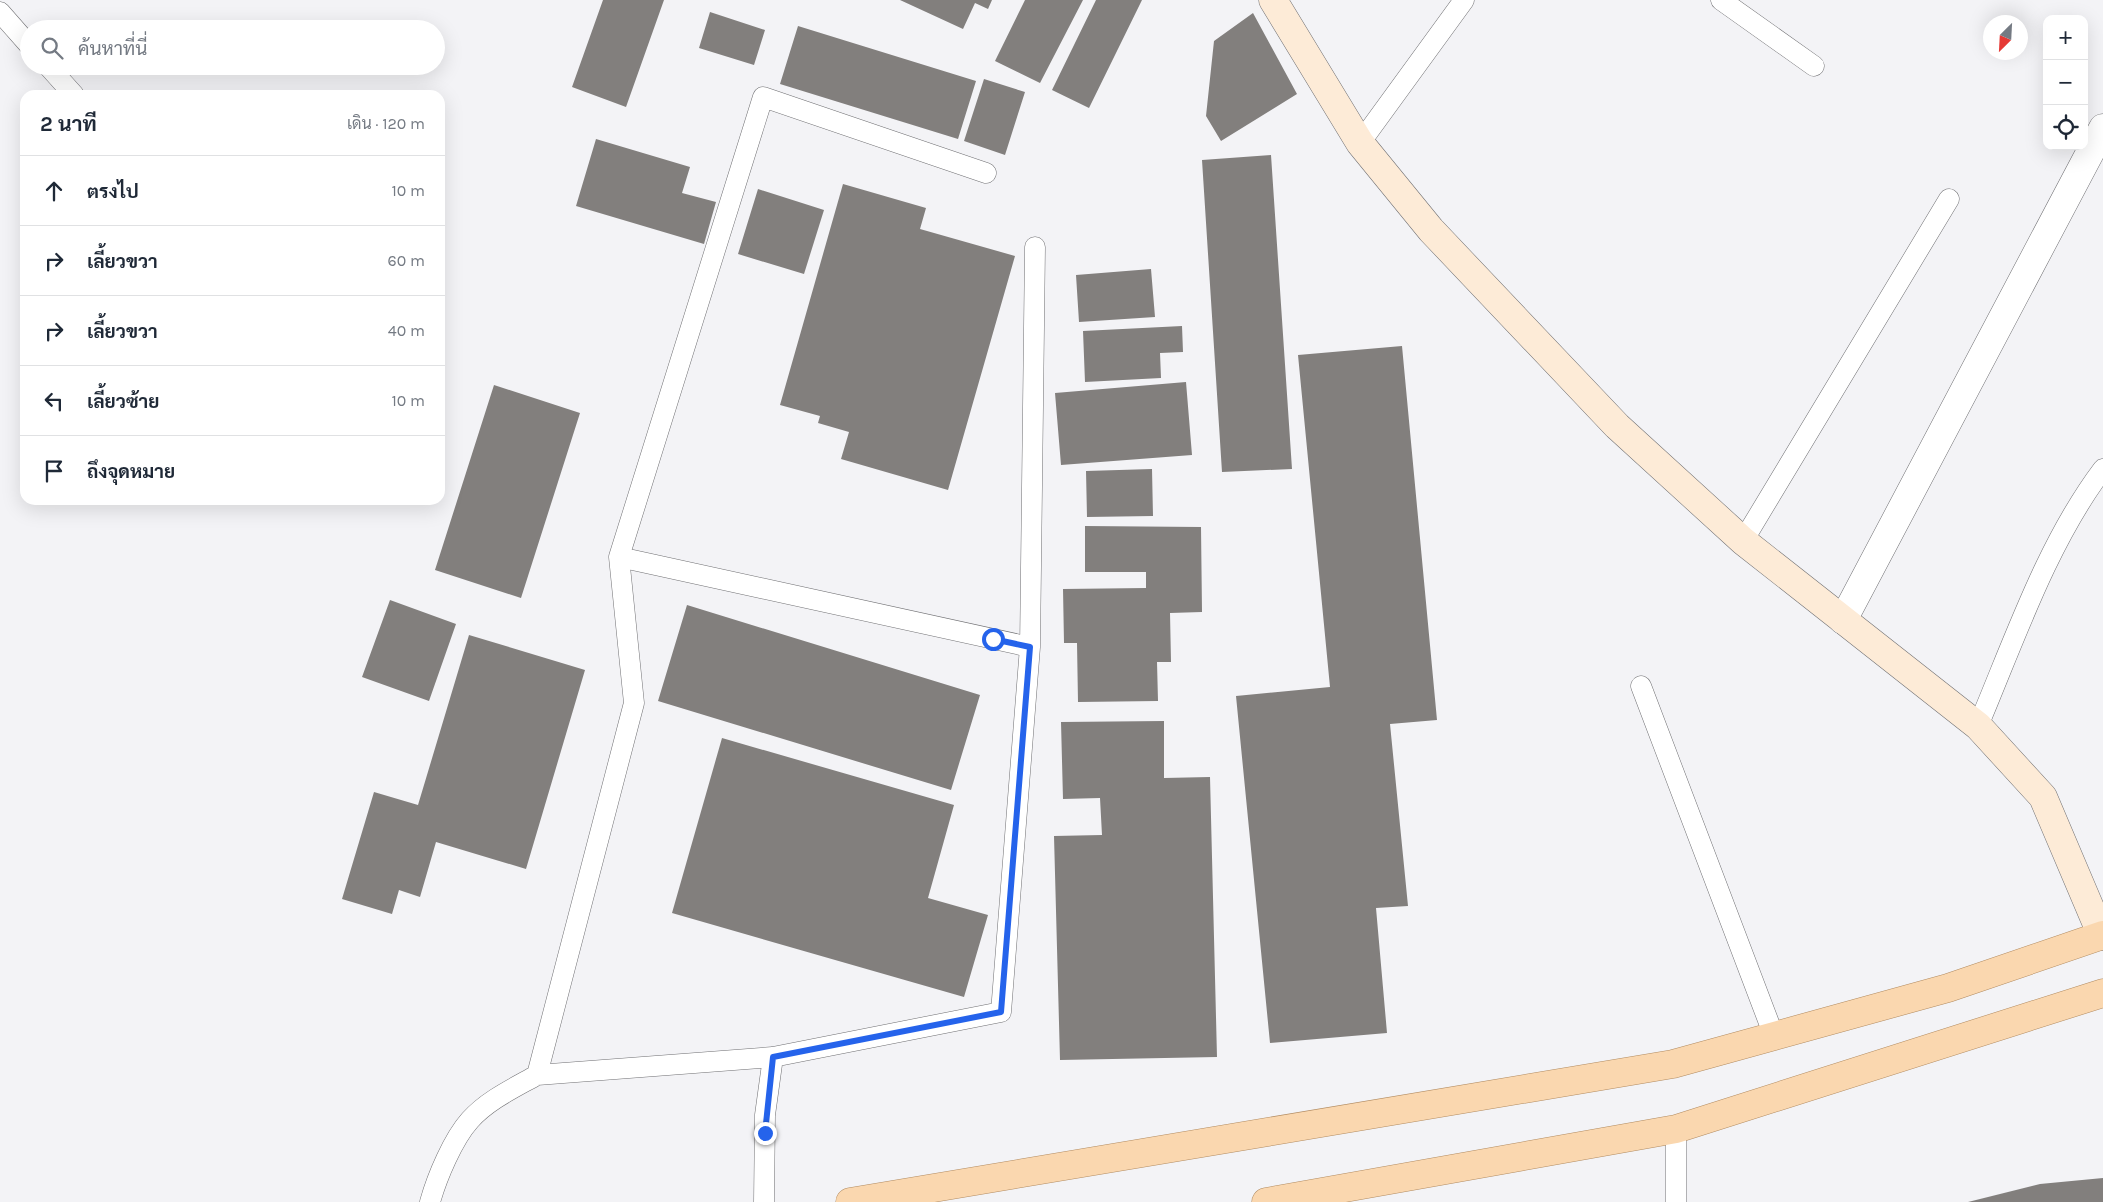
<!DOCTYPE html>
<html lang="th">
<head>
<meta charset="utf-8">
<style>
	:root { --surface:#fff; --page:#f2f2f3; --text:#1f2937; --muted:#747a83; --line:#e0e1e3 }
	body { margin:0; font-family:Karla,Sarabun,sans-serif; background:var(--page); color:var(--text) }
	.controls { position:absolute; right:15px; top:15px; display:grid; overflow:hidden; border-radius:10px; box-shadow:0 5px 20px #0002 }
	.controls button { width:45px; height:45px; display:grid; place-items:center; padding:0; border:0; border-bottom:1px solid var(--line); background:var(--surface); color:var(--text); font:25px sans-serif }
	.compass { position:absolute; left:1983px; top:15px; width:45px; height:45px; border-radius:50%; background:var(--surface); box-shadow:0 5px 20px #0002; rotate:204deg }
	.stop { position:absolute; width:15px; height:15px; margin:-11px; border:4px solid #2563eb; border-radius:50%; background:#fff }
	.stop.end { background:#2563eb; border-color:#fff; box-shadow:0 1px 5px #0008 }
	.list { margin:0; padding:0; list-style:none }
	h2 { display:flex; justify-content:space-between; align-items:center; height:65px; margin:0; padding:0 20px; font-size:21px }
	h2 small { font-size:16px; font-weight:400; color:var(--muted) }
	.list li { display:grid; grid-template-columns:32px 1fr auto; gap:15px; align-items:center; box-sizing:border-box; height:70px; padding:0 20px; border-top:1px solid var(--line) }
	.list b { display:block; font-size:19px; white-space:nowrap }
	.list em { font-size:16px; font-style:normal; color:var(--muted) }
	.icon { flex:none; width:28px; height:28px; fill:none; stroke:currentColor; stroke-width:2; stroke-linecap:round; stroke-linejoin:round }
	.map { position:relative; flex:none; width:2103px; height:1202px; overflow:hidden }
	.search { position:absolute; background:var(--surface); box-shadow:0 5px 20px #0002; left:20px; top:20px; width:425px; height:55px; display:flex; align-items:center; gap:12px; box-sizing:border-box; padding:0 18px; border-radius:28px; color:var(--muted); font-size:19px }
	.panel { position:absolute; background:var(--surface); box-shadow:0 5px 20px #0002; left:20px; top:90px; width:425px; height:415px; border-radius:15px }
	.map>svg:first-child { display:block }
	.building { fill:#827f7d }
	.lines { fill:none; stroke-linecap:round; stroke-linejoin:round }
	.lane-casing { stroke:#707073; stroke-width:21 }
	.street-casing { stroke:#707073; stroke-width:29 }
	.secondary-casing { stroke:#707073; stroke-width:29 }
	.primary-casing { stroke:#b18b61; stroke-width:29 }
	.lane { stroke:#fff; stroke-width:20 }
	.street { stroke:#fff; stroke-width:28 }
	.secondary { stroke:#fdebd7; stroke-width:28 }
	.primary { stroke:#fad7af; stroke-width:28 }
	.route { stroke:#2563eb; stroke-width:6 }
</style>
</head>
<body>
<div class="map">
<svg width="2103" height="1202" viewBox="0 0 2103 1202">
	<rect width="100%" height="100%" fill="#f3f3f6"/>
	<!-- building -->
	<path class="building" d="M603,0H664L626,107L572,87Z
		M900,0H992L988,9L975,3L963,29Z
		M1025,0H1083L1040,83L995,61Z
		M1096,0H1142L1089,108L1052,90Z
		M710,12L765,30L754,65L699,48Z
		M1253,13L1297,94L1221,141L1206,116L1214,41Z
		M798,26L976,81L958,139L780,84Z
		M984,79L1025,92L1005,155L964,141Z
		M596,139L690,167L682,193L716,202L704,244L576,206Z
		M1271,155L1292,469L1222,472L1202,160Z
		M843,184L926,208L920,229L1015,256L948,490L841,459L849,432L818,423L820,416L780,405Z
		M758,189L824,210L804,274L738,254Z
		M1151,269L1155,317L1079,322L1076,275Z
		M1182,326L1183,352L1160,353L1161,378L1085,382L1083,331Z
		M1402,346L1437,720L1390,724L1408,906L1376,908L1387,1033L1270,1043L1236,696L1330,687L1298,355Z
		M1186,382L1192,455L1061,465L1055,393Z
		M494,385L580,413L521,598L435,570Z
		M1152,469L1153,516L1087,517L1086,471Z
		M1085,526L1201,527L1202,612L1170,613L1171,662H1157L1158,701L1078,702L1077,643H1064L1063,589L1146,588V572H1085Z
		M390,600L456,624L429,701L362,677Z
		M687,605L980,695L951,790L658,701Z
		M469,635L585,670L526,869L436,842L420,897L399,890L392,914L342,899L374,792L418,805Z
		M1164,721V778L1210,777L1217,1057L1060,1060L1054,836L1102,835L1100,798L1063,799L1061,722Z
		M722,738L954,805L928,898L988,915L964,997L672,913Z
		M2103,1178V1202H1968L2040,1184Z"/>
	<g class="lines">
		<!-- lane casing -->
		<g class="lane-casing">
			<path id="lane" d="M1721,0L1814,66
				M0,12L29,45
				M48,66L74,95
				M1360,143L1464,0
				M986,173L763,97L619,557L634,703L537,1075L773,1057L1001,1012L1030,647L1035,247
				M1743,541L1949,199
				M619,557L1030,647
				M1641,686L1774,1036
				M1978,726C2014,641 2047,543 2103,469
				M1676,1129V1202
				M430,1202C437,1177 453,1139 470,1120C488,1100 514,1088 537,1075
				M764,1202L765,1115L773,1057"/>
		</g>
		<!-- street casing -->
		<g class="street-casing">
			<path id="street" d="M1843,620L2103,128"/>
		</g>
		<!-- secondary casing -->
		<g class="secondary-casing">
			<path id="secondary" d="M1273,0L1360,143L1431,230L1617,426L1743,541L1978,726L2043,797L2102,936"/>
		</g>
		<!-- primary casing -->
		<g class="primary-casing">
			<path id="primary" d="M850,1202L1673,1064L1948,988L2103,935
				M1266,1202L1676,1129L2103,993"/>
		</g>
		<!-- lane -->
		<use href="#lane" class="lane"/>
		<!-- street -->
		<use href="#street" class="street"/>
		<!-- secondary -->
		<use href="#secondary" class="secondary"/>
		<!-- primary -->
		<use href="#primary" class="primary"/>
	</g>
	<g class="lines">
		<!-- route -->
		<path class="route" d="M765,1133L773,1057L1001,1012L1030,647L993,639"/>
	</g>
</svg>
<div class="controls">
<button>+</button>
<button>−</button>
<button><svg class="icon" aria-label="locate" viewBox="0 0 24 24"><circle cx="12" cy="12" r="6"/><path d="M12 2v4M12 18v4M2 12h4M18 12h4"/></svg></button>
</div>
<svg class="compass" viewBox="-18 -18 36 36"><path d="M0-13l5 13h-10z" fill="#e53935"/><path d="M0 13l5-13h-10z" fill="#747a83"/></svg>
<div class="stop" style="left:993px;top:639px"></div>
<div class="stop end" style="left:765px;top:1133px"></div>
<div class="search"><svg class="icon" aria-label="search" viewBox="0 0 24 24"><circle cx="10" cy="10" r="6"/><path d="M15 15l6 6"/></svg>ค้นหาที่นี่</div>
<section class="panel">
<h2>2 นาที<small>เดิน · 120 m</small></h2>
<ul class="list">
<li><svg class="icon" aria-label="ahead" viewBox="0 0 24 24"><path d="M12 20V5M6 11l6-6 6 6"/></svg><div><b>ตรงไป</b></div><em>10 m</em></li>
<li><svg class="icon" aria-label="right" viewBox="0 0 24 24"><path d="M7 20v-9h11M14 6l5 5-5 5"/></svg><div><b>เลี้ยวขวา</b></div><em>60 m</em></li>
<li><svg class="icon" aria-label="right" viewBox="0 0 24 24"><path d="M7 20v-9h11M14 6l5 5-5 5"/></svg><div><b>เลี้ยวขวา</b></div><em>40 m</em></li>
<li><svg class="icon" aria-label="left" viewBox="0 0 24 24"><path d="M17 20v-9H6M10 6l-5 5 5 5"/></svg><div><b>เลี้ยวซ้าย</b></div><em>10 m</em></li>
<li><svg class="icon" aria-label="arrive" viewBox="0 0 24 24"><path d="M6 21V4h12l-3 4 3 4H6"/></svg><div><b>ถึงจุดหมาย</b></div></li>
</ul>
</section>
</div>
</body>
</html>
